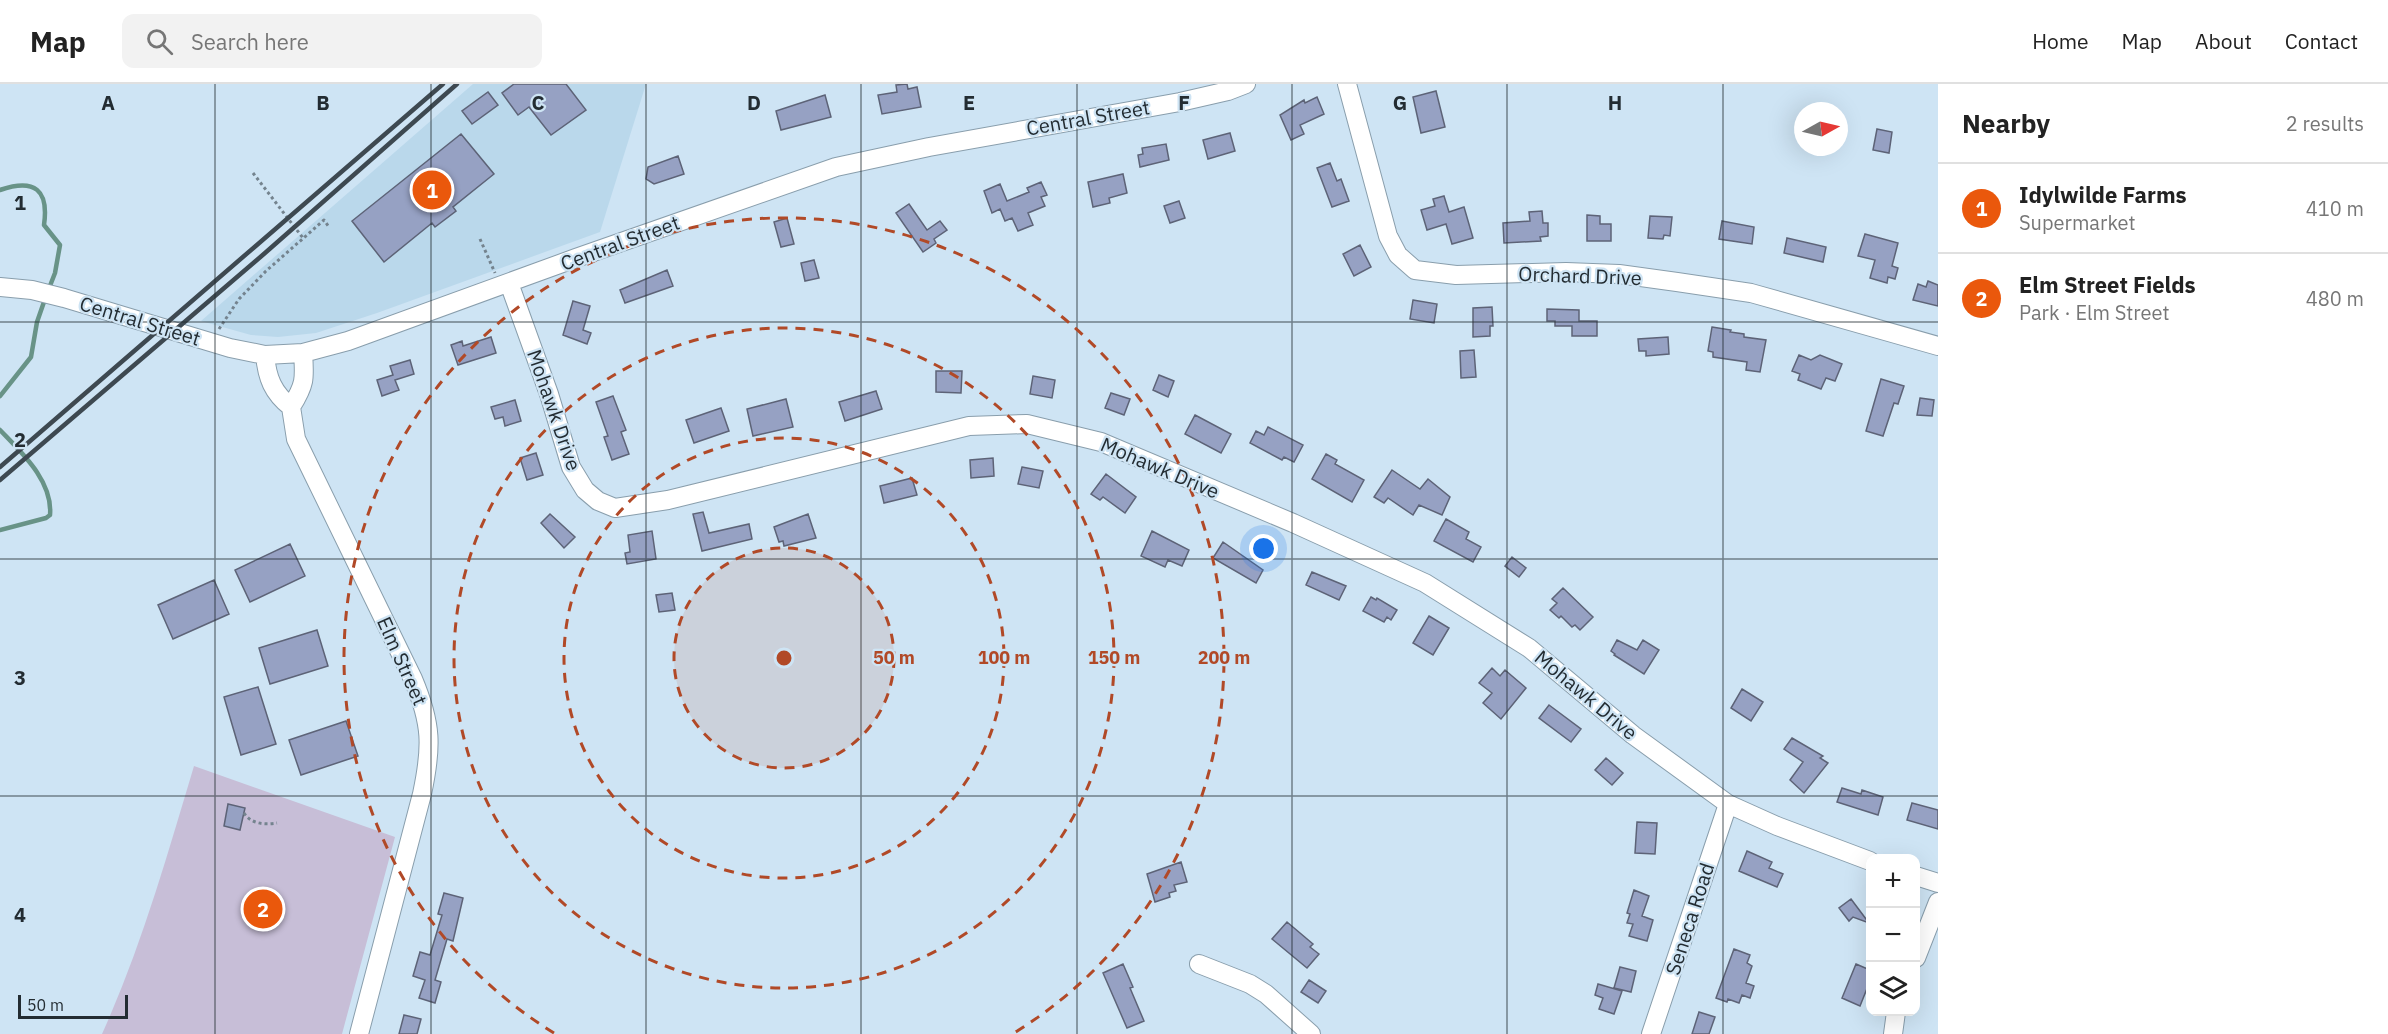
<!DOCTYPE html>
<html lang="en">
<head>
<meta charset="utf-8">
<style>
	:root { --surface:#fff; --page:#f2f2f2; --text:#222; --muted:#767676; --line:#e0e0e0; --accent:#ea580c }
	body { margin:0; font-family:"IBM Plex Sans",sans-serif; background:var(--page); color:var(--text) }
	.controls { position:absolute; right:18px; bottom:18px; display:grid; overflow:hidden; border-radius:12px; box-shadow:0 6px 24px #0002 }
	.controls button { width:54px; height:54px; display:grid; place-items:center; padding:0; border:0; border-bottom:2px solid var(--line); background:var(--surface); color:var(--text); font:30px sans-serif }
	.compass { position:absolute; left:1794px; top:18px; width:54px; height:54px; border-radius:50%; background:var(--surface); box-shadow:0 6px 24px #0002; rotate:82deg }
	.scale { position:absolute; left:18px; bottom:15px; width:110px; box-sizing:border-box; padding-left:6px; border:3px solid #232c32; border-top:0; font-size:16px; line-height:21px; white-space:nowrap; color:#232c32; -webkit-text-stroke:4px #cee4f4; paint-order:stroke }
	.you { position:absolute; left:1264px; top:465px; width:21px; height:21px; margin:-15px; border:4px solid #fff; border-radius:50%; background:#1a73e8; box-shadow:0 0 0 9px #1a73e833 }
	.badge { display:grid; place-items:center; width:39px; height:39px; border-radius:50%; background:var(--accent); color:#fff; font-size:20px; font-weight:700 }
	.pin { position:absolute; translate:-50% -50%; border:3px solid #fff; box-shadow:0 2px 6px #0006 }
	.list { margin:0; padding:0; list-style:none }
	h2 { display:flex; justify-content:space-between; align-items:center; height:78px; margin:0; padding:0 24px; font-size:26px }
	h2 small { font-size:20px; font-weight:400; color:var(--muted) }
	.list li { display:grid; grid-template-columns:39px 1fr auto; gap:18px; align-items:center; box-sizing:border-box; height:90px; padding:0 24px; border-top:2px solid var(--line) }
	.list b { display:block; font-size:22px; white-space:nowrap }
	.list p { margin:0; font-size:20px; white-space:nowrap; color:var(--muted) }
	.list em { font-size:20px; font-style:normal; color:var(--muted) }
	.icon { flex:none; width:33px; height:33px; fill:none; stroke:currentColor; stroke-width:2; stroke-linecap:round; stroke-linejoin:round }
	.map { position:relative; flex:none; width:1938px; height:950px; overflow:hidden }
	header { display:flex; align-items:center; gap:36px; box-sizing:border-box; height:84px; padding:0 30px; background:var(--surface); border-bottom:2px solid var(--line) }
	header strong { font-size:28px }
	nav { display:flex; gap:33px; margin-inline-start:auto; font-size:21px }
	.search { width:420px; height:54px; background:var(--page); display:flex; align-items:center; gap:15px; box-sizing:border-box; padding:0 21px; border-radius:12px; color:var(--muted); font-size:22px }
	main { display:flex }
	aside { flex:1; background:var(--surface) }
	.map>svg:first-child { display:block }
	.built { fill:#bad8eb }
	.green { fill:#c7bed7 }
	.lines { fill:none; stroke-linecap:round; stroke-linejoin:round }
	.stream { stroke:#689387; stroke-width:4.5 }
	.building { fill:#96a1c3; stroke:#5d6377; stroke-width:1.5 }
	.minor-casing { stroke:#899eac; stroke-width:20 }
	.path { stroke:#74838e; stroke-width:3; stroke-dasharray:3 3; stroke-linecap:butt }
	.minor { stroke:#fff; stroke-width:18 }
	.rail { stroke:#3e4951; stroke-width:4.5 }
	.grid { fill:none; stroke:#232c32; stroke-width:1.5; stroke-opacity:0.55 }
	.ring { fill:none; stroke:#b14927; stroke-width:3; stroke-dasharray:10 8 }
	.labels { text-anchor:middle; stroke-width:4.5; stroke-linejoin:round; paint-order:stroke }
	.street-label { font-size:20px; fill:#232c32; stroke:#cee4f4 }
	.grid-label { font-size:20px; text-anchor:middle; font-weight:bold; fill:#232c32; stroke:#cee4f4; stroke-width:4.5; stroke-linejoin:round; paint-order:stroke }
	.centre { fill:#b14927; stroke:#cee4f4; stroke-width:3 }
	.ring-label { font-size:18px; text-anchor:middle; font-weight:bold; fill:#b14927; stroke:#cee4f4; stroke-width:4.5; stroke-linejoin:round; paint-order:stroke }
</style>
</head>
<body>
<header>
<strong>Map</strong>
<div class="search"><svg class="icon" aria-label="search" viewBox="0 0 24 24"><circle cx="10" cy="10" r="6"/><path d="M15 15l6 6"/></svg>Search here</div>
<nav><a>Home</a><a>Map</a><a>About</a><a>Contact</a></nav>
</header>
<main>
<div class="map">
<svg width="1938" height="950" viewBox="0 0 1938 950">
	<rect width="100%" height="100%" fill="#cee4f4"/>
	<!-- built -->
	<path class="built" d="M473,0H646L600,148L377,229L316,249L278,253L251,251L201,237Z"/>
	<!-- green -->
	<path class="green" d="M194,682L395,753L342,950H102C141,864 167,772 194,682Z"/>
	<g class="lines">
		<!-- stream -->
		<path class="stream" d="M0,106C35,94 49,106 44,141L60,161L55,189L48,207
			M0,312L31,273L37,238L45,215
			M0,346C22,369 53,397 50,431L46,434L0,446"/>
	</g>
	<!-- building -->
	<path class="building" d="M514,0H566L586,26L551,51L529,23L518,31L502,9Z
		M907,0L908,5L917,3L921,23L882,30L878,11L897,8L896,1Z
		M1436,7L1445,43L1421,49L1413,13Z
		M488,8L498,21L472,40L462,27Z
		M825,11L831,33L781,46L776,27Z
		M1317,13L1324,30L1300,41L1304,50L1291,56L1280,31L1304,16L1305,19Z
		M1877,45L1892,48L1889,69L1873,66Z
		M1230,49L1235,67L1208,75L1203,56Z
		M461,50L494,90L453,123L456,127L435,143L432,139L384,178L352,137Z
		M1166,60L1169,76L1140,83L1138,71L1143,70L1142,64Z
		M678,72L684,90L654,100L646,95L648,83Z
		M1330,79L1337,97L1341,95L1349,117L1332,123L1317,84Z
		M1123,90L1127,109L1109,114L1110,119L1093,123L1088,98Z
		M1041,98L1047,111L1041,113L1045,122L1028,129L1033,141L1018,147L1012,134L1005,137L1000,125L992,129L984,107L1000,100L1007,117L1029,108L1027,104Z
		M1444,112L1449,128L1464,123L1473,154L1452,160L1446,140L1427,146L1421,126L1435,122L1433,115Z
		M1179,117L1185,134L1170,139L1164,122Z
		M909,120L927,146L940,137L947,146L934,155L936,159L923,168L896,129Z
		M1542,127L1543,139H1548V152L1540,153L1541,157L1504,159L1503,139L1530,137L1529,128Z
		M1587,131L1600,132V140H1611V157H1587Z
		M1650,132L1672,133L1670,152L1664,151L1663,155L1648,154Z
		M787,134L794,160L781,163L774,138Z
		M1722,137L1754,143L1752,160L1719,155Z
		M1865,150L1898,159L1892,182L1898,184L1895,195L1888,193L1887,199L1870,194L1875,176L1858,172Z
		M1787,154L1826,163L1823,178L1784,169Z
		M1360,161L1371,183L1354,192L1343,170Z
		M814,176L819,194L805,197L801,179Z
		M667,186L673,202L625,219L620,206Z
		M1928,197L1938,201V222L1913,216L1918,200L1926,203Z
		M1413,216L1437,220L1434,239L1410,235Z
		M573,217L590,222L583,246L591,249L587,260L563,251Z
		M1492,223L1493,242H1490V252L1473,253V224Z
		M1547,225L1579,226V237H1597V252H1572V242H1555V237H1547Z
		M1712,243L1731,246L1730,248L1744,250V253L1766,256L1760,288L1746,286L1747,278L1713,273V268L1708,267Z
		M491,253L496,269L458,281L451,261L462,257L463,262Z
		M1668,253L1669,270L1646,272V267H1639L1638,255Z
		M1474,266L1476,293L1461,294L1460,267Z
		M1799,271L1811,276L1820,271L1842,280L1835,297L1826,294L1821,305L1798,296L1800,290L1792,287Z
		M410,276L414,290L395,296L399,306L382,312L377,296L393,291L390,282Z
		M936,287H962L961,309L936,308Z
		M1159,291L1174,297L1168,313L1153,306Z
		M1033,292L1055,296L1052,314L1030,310Z
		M1881,295L1904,302L1898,320L1894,319L1883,352L1866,347Z
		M876,307L882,325L845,337L839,318Z
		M1111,309L1130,315L1124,331L1105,324Z
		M613,312L626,346L621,348L629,370L612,376L604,353L608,352L596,318Z
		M1920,314L1934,316L1932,332L1917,331Z
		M786,315L793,343L753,352L747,325Z
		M515,316L521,337L505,342L503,333L495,335L491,323Z
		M721,324L729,347L694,359L686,336Z
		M1195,331L1231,350L1221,369L1185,350Z
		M1268,343L1303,361L1294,378L1284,373L1282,376L1250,359L1256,347L1264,351Z
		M536,369L543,391L527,396L520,374Z
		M1326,370L1337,376L1335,380L1364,396L1352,418L1312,395Z
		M993,374L994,392L971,394L970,376Z
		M1022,383L1043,387L1039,404L1018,400Z
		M1392,386L1420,405L1428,395L1450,413L1442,431L1419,421L1413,431L1388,414L1384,419L1374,413Z
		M1106,390L1136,413L1125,429L1103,413L1100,416L1091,410Z
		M912,394L917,411L884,419L880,402Z
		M703,428L709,449L749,440L752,455L702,467L693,430Z
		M550,430L575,453L564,464L541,439Z
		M808,430L816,454L784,462L783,457L779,458L774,443Z
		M1446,435L1469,448L1466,455L1481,463L1473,478L1434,457Z
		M652,447L656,475L627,480L625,469L630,468L628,451Z
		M1152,447L1189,466L1182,482L1168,476L1165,483L1141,472Z
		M1223,458L1263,486L1256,499L1213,474Z
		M290,460L305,492L250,518L235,486Z
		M1512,473L1526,484L1519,493L1505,482Z
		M1312,488L1346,502L1339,516L1306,501Z
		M214,496L229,530L173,555L158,521Z
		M1563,504L1593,533L1580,546L1575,541L1572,543L1561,532L1559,534L1550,526L1557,519L1552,515Z
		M672,509L675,526L659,528L656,511Z
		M1371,513L1376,516L1377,514L1397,526L1391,536L1387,533L1384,538L1363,527Z
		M1429,532L1449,544L1433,571L1413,559Z
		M317,546L328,582L270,600L259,564Z
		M1617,556L1637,566L1643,556L1659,566L1644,590L1614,571L1615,570L1611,567Z
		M1492,584L1500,592L1505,586L1526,604L1501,635L1483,619L1492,609L1479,599Z
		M258,603L276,660L241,671L224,613Z
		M1742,605L1763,618L1751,637L1731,624Z
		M1549,621L1581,645L1571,658L1539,634Z
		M346,637L358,672L301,691L289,656Z
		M1792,654L1823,672L1820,674L1828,679L1804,709L1790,696L1803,678L1784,665Z
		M1606,674L1623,689L1612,701L1595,686Z
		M1842,704L1861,710L1862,706L1883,713L1878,731L1837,718Z
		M1912,719L1938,726V745L1907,736Z
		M228,720L245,724L240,746L224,742Z
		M1637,738L1657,739L1655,770L1635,769Z
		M1747,767L1772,778L1769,784L1783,790L1777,803L1739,787Z
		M1181,778L1187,798L1174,801L1176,807L1169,809L1170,813L1155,818L1147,790Z
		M1634,806L1649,812L1642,832L1653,836L1647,857L1629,852L1633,840L1627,839L1630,830L1627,829Z
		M444,809L463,814L453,857L447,855L435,896L441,898L435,919L419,914L425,896L413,892L420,868L430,871L442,831L438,830Z
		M1851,815L1869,839L1853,833L1849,837L1839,824Z
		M1287,838L1313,860L1310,863L1319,870L1307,884L1272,855Z
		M1734,865L1750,871L1747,879L1752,882L1746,899L1754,902L1750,914L1742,911L1739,919L1728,915L1727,918L1716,914Z
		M1123,880L1133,903L1130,904L1144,937L1127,944L1103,889Z
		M1856,880L1870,886V897L1860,922L1842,914Z
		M1620,883L1636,887L1631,908L1614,904Z
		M1309,896L1326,907L1318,919L1301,908Z
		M1598,900L1622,907L1614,930L1599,925L1603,914L1595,911Z
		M1699,928L1715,933L1709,950H1692Z
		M404,931L421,935L417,950H399Z"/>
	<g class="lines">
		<!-- minor casing -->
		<g class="minor-casing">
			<path id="minor" d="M1347,0L1388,152L1398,171L1415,186L1456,191L1566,188L1619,190L1677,198L1751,209L1938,262
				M509,199L549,310L571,383L585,406L598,417L615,424L668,416L969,342L1027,340L1101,358L1293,439L1425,499L1529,564L1633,651L1728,720L1777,742L1870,777
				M0,203L32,206L64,214L230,264L265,271L303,269L348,257L576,174L836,83L929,63L1180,18L1228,7L1246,0
				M303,269C305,295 305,301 291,323L296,355L413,595C432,640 432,663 422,710L359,950
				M265,271C267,294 273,309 291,323
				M1916,792L1938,799
				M1916,874L1938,818
				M1199,880L1250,900L1266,910L1311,950
				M1651,950L1728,720
				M1893,950L1896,928"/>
		</g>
		<!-- path -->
		<path class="path" d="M253,89L303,154
			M480,155L495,189
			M219,245L239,215L266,187L324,136L329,143
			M244,729C251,740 265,741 277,739"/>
		<!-- minor -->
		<use href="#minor" class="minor"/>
		<!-- rail -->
		<path class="rail" d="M0,383L443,0
			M0,396L265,169L457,0"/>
	</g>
	<!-- grid -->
	<path class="grid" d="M215,0V950M431,0V950M646,0V950M861,0V950M1077,0V950M1292,0V950M1507,0V950M1723,0V950M0,238H1938M0,475H1938M0,712H1938"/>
	<!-- distance rings -->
	<circle cx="784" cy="574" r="110" fill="#b14927" fill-opacity=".12"/>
	<g class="ring">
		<circle cx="784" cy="574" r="110"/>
		<circle cx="784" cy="574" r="220"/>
		<circle cx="784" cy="574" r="330"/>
		<path d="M554 949A440 440 0 1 1 1014 949"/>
	</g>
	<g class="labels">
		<!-- street labels -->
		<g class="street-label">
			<text transform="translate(1088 34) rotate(-10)" y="7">Central Street</text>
			<text transform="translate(620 159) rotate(-20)" y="7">Central Street</text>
			<text transform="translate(1580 192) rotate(2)" y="7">Orchard Drive</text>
			<text transform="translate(140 237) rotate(17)" y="7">Central Street</text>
			<text transform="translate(554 326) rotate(71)" y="7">Mohawk Drive</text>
			<text transform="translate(1160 384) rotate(23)" y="7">Mohawk Drive</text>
			<text transform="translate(402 577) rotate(66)" y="7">Elm Street</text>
			<text transform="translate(1586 611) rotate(40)" y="7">Mohawk Drive</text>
			<text transform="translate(1690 835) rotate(-72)" y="7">Seneca Road</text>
		</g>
	</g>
	<g class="grid-label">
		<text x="108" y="26">A</text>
		<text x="323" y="26">B</text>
		<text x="538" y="26">C</text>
		<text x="754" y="26">D</text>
		<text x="969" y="26">E</text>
		<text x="1184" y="26">F</text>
		<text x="1400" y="26">G</text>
		<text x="1615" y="26">H</text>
		<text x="20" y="126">1</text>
		<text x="20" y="363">2</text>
		<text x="20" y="601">3</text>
		<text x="20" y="838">4</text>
	</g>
	<circle cx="784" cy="574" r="9" class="centre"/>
	<g class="ring-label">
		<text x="894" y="580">50 m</text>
		<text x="1004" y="580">100 m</text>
		<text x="1114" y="580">150 m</text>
		<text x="1224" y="580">200 m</text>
	</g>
</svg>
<div class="controls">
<button>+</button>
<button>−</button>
<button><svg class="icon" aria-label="layers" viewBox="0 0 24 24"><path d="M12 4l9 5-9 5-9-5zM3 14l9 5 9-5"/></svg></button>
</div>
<svg class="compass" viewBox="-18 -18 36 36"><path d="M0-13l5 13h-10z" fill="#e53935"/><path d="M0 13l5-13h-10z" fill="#767676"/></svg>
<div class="scale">50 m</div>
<div class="you"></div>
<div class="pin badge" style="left:432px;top:106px">1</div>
<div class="pin badge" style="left:263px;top:825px">2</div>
</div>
<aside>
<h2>Nearby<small>2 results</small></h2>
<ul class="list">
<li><span class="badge">1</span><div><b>Idylwilde Farms</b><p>Supermarket</p></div><em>410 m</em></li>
<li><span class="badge">2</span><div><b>Elm Street Fields</b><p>Park · Elm Street</p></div><em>480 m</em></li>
</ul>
</aside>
</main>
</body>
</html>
